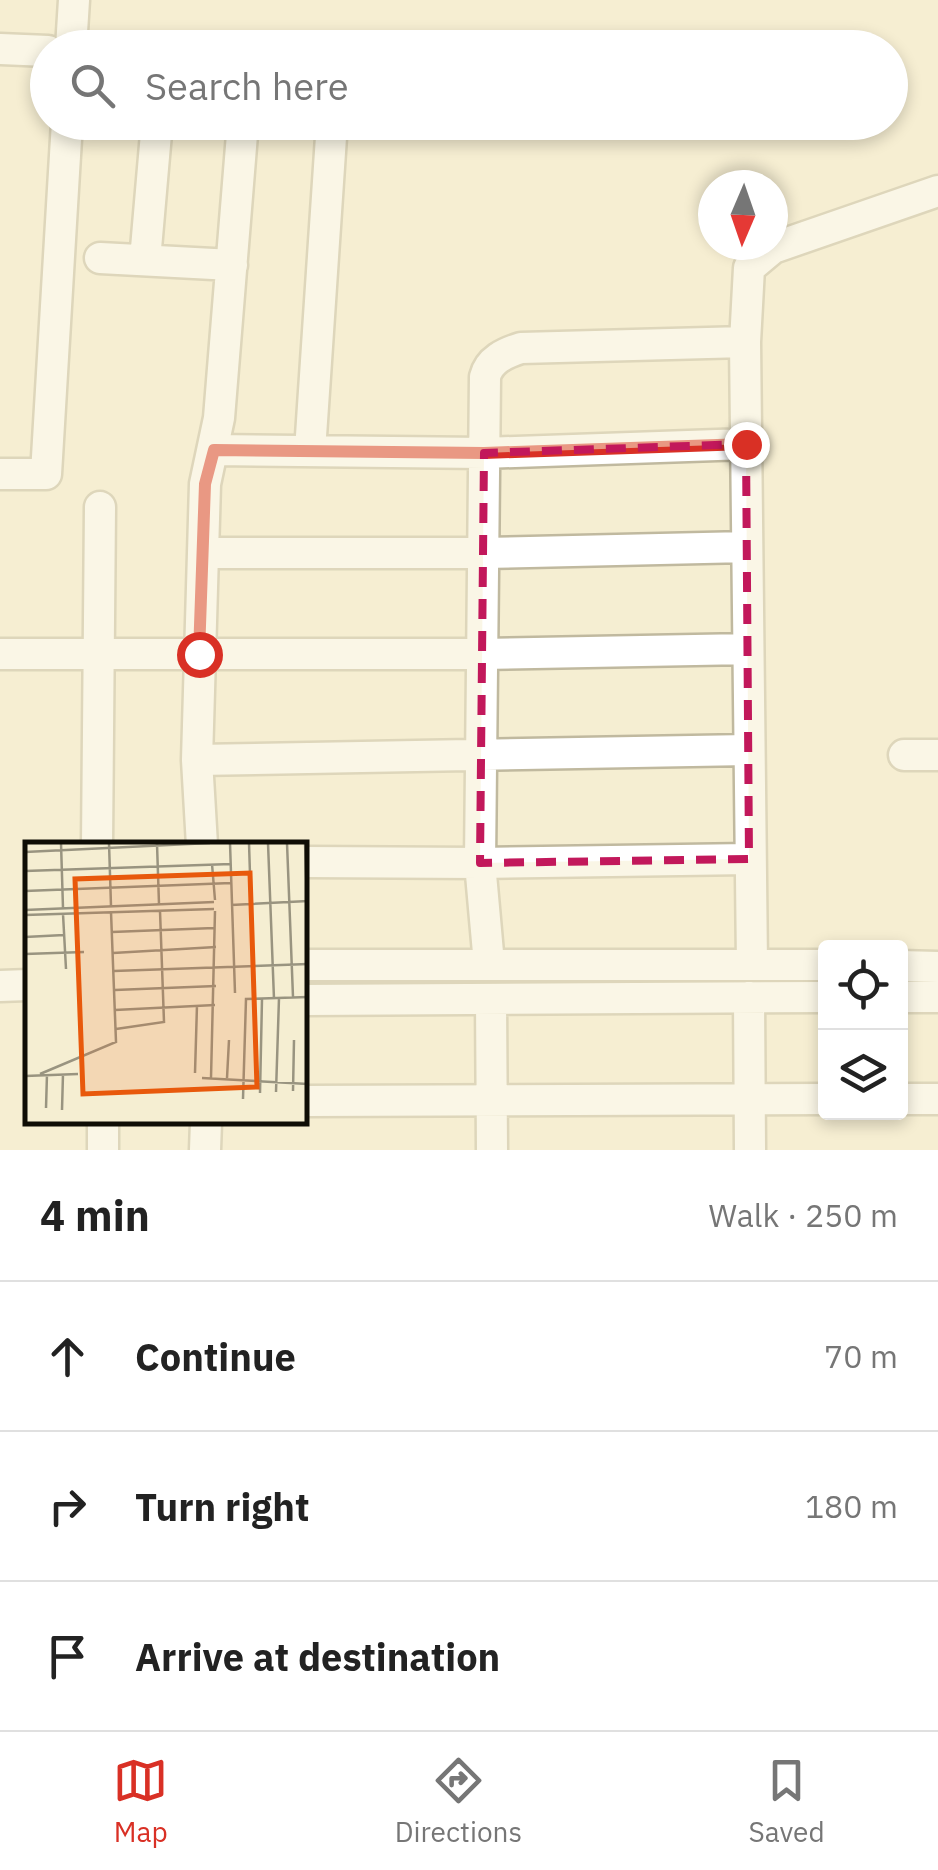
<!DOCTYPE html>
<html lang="en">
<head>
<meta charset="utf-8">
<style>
	:root { --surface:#fff; --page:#f6f6f6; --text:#222; --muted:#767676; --line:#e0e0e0; --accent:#d93025 }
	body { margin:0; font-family:"IBM Plex Sans",sans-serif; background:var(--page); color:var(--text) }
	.controls { position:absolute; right:30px; bottom:30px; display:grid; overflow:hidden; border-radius:10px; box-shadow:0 5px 15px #0003 }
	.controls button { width:90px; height:90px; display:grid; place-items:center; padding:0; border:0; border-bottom:2px solid var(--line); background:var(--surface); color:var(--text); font:50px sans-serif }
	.compass { position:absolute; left:698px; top:170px; width:90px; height:90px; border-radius:50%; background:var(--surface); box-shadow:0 5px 15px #0003; rotate:182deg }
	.stop { position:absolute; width:30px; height:30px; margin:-22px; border:8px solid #d93025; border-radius:50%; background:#fff }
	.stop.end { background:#d93025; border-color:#fff; box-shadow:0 2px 10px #0008 }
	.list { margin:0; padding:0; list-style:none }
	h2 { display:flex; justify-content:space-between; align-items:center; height:130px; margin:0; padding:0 40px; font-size:42px }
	h2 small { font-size:32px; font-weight:400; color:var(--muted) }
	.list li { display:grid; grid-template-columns:65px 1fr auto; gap:30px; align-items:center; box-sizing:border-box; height:150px; padding:0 40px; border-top:2px solid var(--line) }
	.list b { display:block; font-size:38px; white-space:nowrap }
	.list em { font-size:32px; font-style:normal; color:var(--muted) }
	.icon { flex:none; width:55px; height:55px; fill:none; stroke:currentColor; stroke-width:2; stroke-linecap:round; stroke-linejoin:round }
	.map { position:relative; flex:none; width:938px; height:1150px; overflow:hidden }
	.search { position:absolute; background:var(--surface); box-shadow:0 5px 15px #0003; left:30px; right:30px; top:30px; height:110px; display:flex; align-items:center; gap:25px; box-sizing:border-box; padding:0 35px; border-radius:55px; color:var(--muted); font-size:38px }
	.sheet { height:580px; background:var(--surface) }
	nav { display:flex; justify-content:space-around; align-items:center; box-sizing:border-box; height:140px; border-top:2px solid var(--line); background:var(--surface); font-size:28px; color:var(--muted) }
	nav a { display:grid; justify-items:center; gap:5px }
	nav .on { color:var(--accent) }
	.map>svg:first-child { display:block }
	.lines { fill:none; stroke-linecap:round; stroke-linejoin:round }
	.minor-casing { stroke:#c0b99f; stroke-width:35 }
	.minor { stroke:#fff; stroke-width:30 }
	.route { stroke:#d93025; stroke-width:12 }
	.marked { fill:none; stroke:#c2185b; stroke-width:8; stroke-dasharray:20 12; stroke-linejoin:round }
	.inset-road { fill:none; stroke:#999480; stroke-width:2.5 }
	.view { fill:#e8590c; fill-opacity:0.15; stroke:#e8590c; stroke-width:5 }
	.inset-edge { fill:none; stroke:#0f0d05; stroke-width:5 }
</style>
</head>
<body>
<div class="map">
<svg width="938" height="1150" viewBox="0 0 938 1150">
	<rect width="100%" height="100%" fill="#f5eed2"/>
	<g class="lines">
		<!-- minor casing -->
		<g class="minor-casing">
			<path id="minor" d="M71,48L74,0
				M0,49L48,51
				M100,258L232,265
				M145,260L157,122
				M214,450L484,453L746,444
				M310,451L332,122
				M0,474H46L67,122
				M203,553H483L747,547
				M0,654H482L748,649
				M904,755H938
				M197,760L748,750
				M97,845L100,507
				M202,845L197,760L205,484L219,418L243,122
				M305,862L480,863L749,859
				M489,964L480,863L485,377C489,360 505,353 521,348L745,342
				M305,965H826
				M752,965L745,342L749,268L773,248L938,191
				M900,966L938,967
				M0,986L28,985
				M749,997L750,1150
				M900,997H938
				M491,999L492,1150
				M305,1000L826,997
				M900,1099H938
				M305,1101L826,1099
				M103,1150V1122
				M205,1150L206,1122"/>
		</g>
		<!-- minor -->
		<use href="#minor" class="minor"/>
	</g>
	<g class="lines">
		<!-- route -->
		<path class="route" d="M199,654L205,484L214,450L484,453L746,444"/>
	</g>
	<!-- marked area -->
	<path d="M0 0H938V1150H0ZM746,444L749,859L480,863L484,453Z" fill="#f5eed2" fill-opacity=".55" fill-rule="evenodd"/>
	<path class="marked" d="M746,444L749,859L480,863L484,453Z"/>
	<!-- overview -->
	<g transform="translate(25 842)">
		<rect width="282" height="282" fill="#f5eed2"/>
		<path class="inset-road" d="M36,1L38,66M84,1L86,64M205,1L210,151M224,1L229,157M243,1L249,157M262,1L268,155M280,1L282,59M132,2L134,62M0,10L185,1M187,22L190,58M0,29L206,22M0,49L206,41M206,63L283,59M0,68L189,60M38,72L41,127M0,73L189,67M87,90L189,86M0,95L39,93M88,111L191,105M0,112L59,110M89,129L283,122M90,148L191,144M90,168L190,163M91,187L139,180L135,69M170,231L172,163M15,232L91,200L86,70M0,234L53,232M177,236L283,242M186,236L190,69M202,236L204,198M268,249L269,198M251,250L254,156M235,251L237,157M218,257L221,157L283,155M21,266L22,232M37,268L38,232"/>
		<path class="view" d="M225,31L232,245L58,252L50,37Z"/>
		<rect width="282" height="282" class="inset-edge"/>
	</g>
</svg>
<div class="controls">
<button><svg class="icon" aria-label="locate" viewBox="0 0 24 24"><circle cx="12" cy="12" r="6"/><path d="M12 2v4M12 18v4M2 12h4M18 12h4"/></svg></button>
<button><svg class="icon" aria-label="layers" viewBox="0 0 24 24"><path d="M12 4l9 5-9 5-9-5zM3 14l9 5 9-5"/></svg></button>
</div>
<svg class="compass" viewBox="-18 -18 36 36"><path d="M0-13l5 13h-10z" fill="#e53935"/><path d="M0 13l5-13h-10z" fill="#767676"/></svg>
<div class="stop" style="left:199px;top:654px"></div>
<div class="stop end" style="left:746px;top:444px"></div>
<div class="search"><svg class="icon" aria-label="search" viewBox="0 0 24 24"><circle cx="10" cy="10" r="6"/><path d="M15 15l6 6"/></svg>Search here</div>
</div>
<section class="sheet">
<h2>4 min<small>Walk · 250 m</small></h2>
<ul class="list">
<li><svg class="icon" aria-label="ahead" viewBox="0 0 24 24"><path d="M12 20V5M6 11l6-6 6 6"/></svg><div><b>Continue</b></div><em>70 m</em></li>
<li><svg class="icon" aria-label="right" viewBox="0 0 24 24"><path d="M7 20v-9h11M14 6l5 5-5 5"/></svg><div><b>Turn right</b></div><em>180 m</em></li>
<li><svg class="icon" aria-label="arrive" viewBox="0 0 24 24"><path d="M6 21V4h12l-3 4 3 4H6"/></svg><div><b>Arrive at destination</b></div></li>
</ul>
</section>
<nav>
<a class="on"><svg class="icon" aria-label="map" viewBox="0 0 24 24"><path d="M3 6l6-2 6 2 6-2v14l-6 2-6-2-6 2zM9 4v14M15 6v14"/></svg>Map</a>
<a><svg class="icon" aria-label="directions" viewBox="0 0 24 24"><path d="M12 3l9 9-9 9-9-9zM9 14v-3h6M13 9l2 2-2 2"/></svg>Directions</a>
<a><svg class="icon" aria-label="saved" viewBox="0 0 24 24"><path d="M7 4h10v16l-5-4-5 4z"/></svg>Saved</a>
</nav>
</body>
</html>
